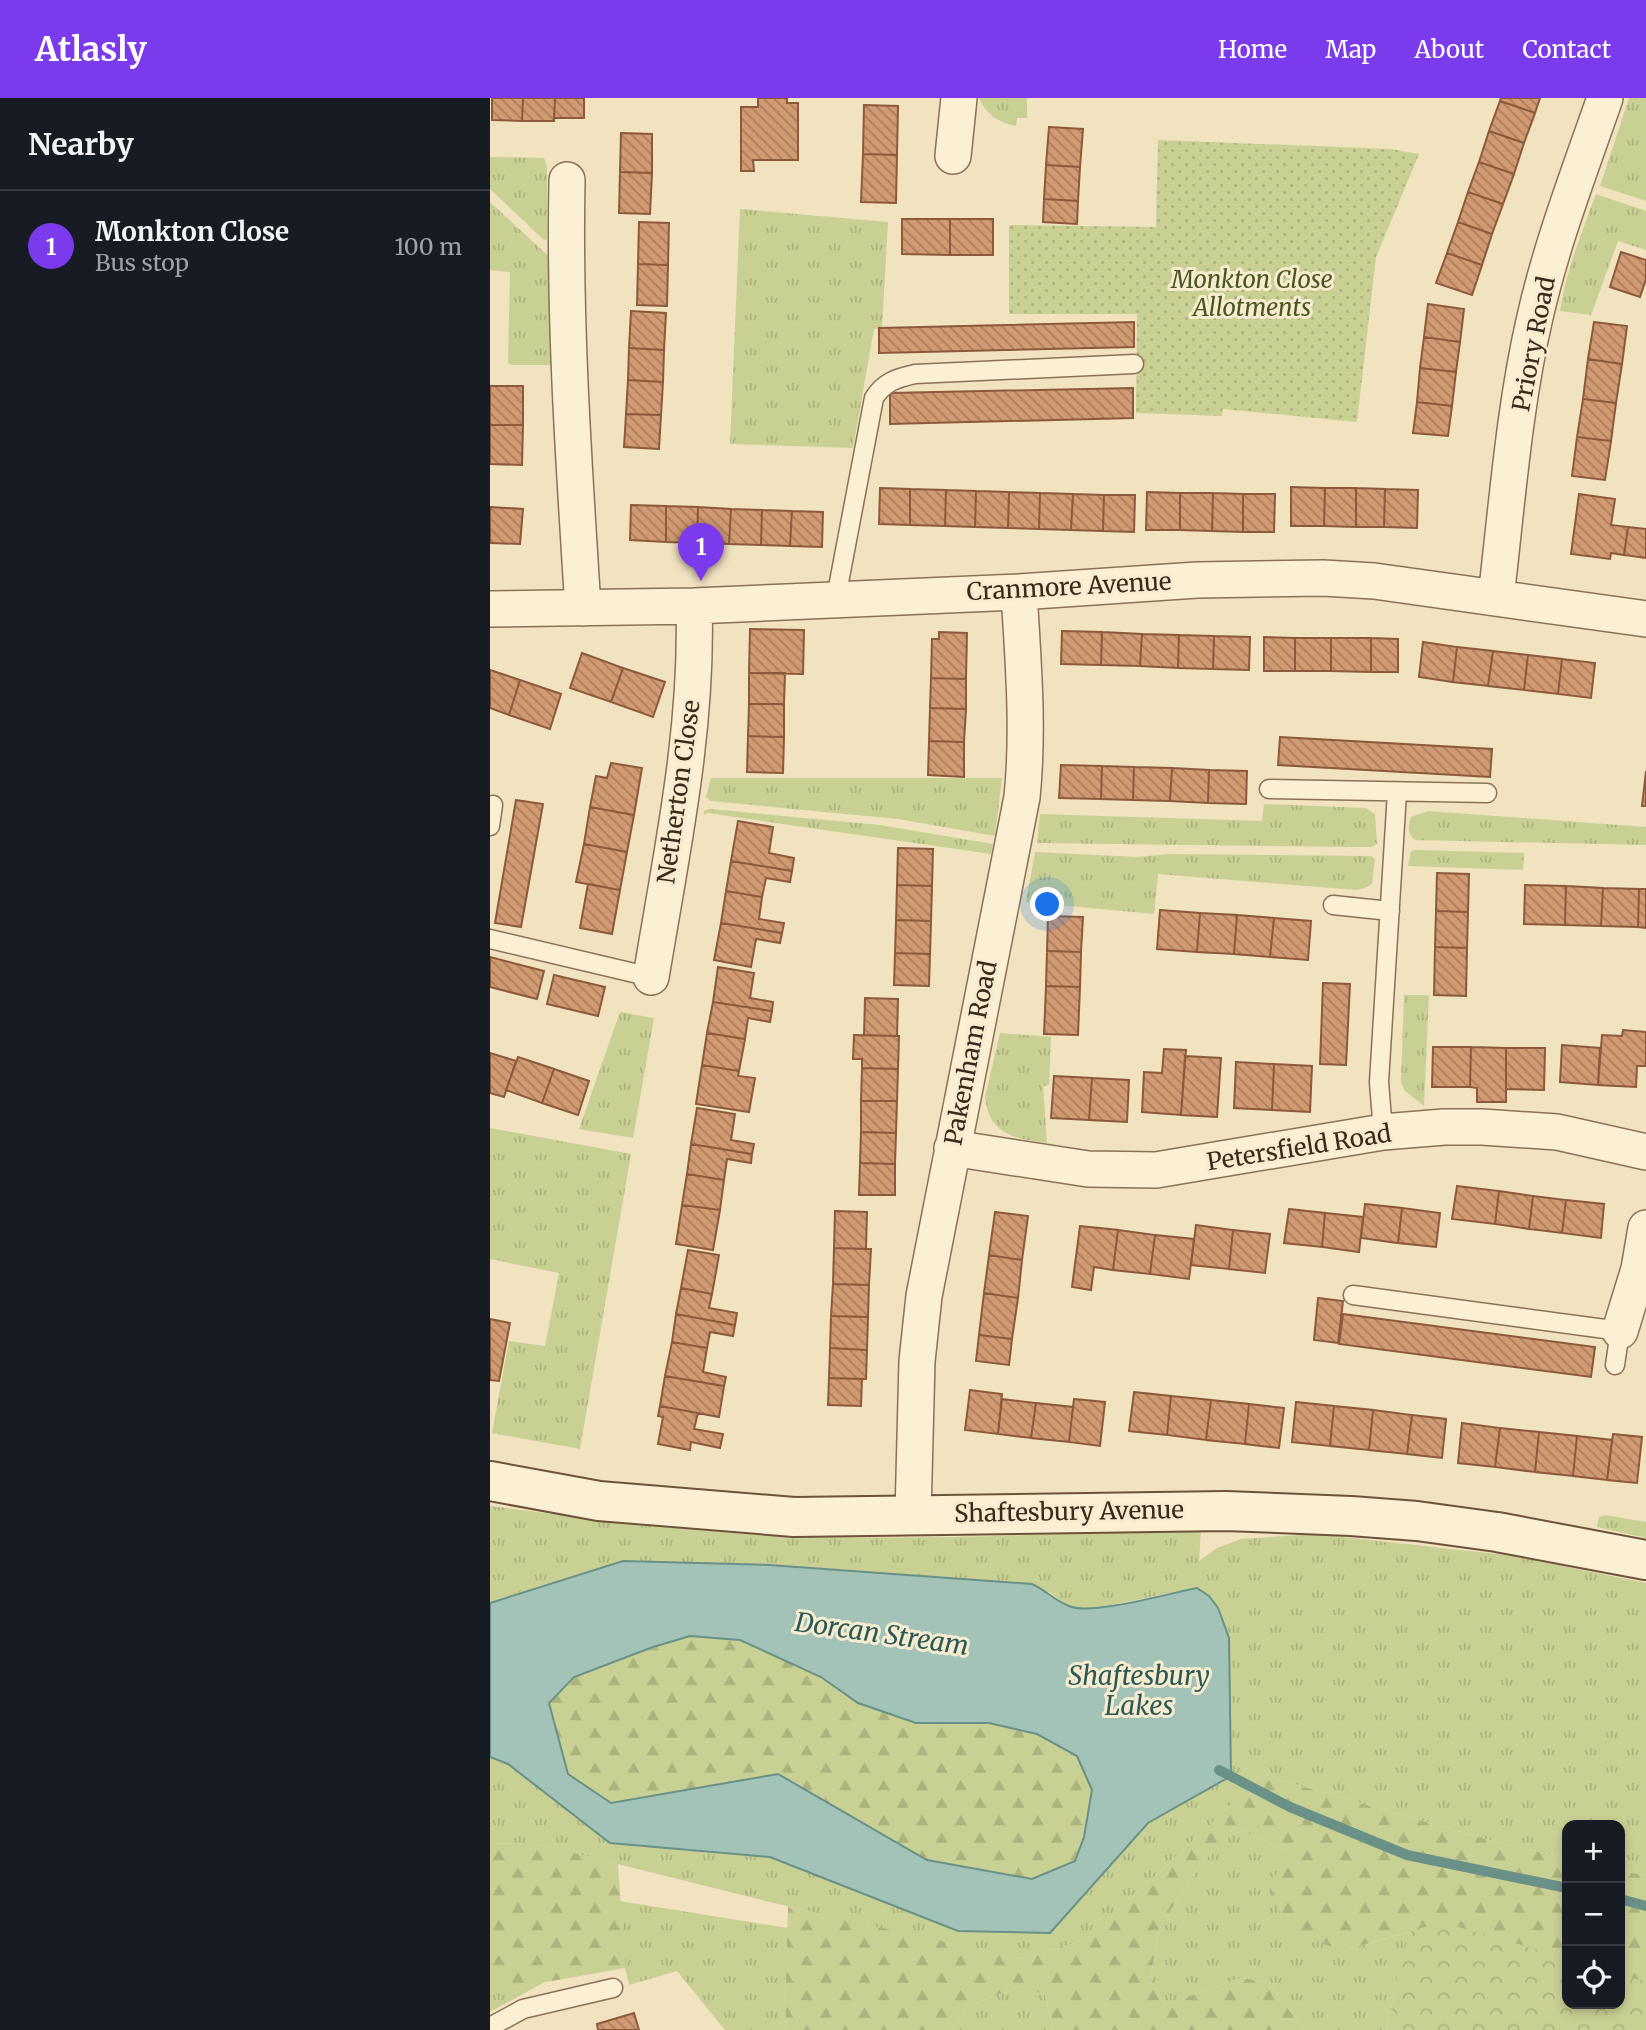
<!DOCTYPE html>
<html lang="en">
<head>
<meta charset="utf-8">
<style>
	:root { --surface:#171b24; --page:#20242c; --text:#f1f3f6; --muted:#9ea1a6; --line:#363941; --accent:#7c3aed }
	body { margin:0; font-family:Merriweather,serif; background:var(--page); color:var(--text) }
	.controls { position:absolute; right:21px; bottom:21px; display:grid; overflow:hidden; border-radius:14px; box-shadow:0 4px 10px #0003 }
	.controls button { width:63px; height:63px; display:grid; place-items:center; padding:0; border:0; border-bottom:2px solid var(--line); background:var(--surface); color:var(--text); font:35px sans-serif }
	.you { position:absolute; left:558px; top:807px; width:24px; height:24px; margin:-18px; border:5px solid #fff; border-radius:50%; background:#1a73e8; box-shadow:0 0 0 10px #1a73e833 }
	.badge { display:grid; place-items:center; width:46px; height:46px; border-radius:50%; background:var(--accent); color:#fff; font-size:23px; font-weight:700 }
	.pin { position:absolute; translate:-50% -58px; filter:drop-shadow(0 2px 4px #0008) }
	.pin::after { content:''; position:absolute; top:37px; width:24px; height:21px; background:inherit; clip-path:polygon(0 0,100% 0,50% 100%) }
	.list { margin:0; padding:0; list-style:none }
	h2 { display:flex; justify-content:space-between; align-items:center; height:91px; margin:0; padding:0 28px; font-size:30px }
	h2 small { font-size:23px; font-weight:400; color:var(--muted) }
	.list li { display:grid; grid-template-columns:46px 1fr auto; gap:21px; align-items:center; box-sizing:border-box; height:112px; padding:0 28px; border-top:2px solid var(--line) }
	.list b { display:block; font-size:26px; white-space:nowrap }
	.list p { margin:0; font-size:23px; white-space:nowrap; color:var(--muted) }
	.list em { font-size:23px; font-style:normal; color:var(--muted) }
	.icon { flex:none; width:38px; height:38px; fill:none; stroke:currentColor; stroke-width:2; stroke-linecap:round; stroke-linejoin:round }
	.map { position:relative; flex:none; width:1156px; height:1932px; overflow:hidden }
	header { display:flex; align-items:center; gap:42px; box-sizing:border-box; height:98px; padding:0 35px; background:var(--accent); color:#fff }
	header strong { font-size:33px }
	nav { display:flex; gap:38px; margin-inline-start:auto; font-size:24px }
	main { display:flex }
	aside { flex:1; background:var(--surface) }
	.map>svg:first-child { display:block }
	.grass { fill:url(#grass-tufts) }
	.forest { fill:url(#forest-firs) }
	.park { fill:url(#park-crowns) }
	.garden { fill:url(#garden-dots) }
	.water { fill:#a3c3b9; stroke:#699187; stroke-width:2; fill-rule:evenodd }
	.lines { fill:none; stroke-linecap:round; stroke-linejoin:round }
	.stream { stroke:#699187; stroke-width:10 }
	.building { fill:url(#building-back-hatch); stroke:#8c5a3b; stroke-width:2 }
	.lane-casing { stroke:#8b7257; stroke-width:21 }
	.street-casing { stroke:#8b7257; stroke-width:38 }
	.secondary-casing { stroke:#6d533a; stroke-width:42 }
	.lane { stroke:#fbefd4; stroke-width:18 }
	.street { stroke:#fbefd4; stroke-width:35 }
	.secondary { stroke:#fbefd4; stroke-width:38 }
	.labels { text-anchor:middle; stroke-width:6; stroke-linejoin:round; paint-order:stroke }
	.park-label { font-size:24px; font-style:italic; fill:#4a5721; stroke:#f8ecd0 }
	.street-label { font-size:24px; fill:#3a2a1c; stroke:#f8ecd0 }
	.water-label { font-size:26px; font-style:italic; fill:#2a5a57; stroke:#f8ecd0 }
</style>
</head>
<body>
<header>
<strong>Atlasly</strong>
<nav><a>Home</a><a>Map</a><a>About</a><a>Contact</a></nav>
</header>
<main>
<aside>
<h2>Nearby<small></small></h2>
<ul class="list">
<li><span class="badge">1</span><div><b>Monkton Close</b><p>Bus stop</p></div><em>100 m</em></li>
</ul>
</aside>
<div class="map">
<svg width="1156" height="1932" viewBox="0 0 1156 1932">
	<defs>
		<pattern id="grass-tufts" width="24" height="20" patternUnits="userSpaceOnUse" patternTransform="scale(1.75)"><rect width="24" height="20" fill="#c9d093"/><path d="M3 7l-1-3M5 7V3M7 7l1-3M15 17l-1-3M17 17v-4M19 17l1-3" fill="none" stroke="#adb37e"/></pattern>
		<pattern id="forest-firs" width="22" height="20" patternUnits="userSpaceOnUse" patternTransform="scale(1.75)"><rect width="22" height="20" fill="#c9d093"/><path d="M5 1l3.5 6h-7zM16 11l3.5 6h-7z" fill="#adb37e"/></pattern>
		<pattern id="park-crowns" width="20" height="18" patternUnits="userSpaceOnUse" patternTransform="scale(1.75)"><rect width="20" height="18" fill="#c9d093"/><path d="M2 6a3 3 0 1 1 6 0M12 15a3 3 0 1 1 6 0" fill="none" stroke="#adb37e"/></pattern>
		<pattern id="garden-dots" width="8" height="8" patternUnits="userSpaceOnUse" patternTransform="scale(1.75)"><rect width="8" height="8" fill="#c9d093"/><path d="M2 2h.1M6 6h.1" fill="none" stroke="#adb37e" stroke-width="1.8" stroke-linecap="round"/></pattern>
		<pattern id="building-back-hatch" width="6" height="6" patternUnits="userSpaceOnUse" patternTransform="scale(1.75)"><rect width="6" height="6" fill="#d29a73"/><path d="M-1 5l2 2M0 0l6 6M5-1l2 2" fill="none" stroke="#ab7e5e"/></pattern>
	</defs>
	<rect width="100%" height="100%" fill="#f1e2c0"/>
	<!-- grass -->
	<path class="grass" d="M489,0H537V20H527L526,28C509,25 496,16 489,0Z
		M1139,0H1156V103L1110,88Z
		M0,59L54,60L57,69V141L54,142L0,91Z
		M1106,96L1156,113V152L1128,143L1101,217L1070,213C1076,173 1092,134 1106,96Z
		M0,104L66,165V267H22L18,265L20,174L0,172Z
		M250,111L398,124L392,230L384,231L363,350L240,346Z
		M221,680H512L505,738L408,721L221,703L216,699Z
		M774,706L876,710L885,716L887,746L881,749H863L547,745L550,716L772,723Z
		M220,711L390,727L503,746L501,756L217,715L214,717V713Z
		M938,713L1156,729V747L925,742C917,735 918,729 921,719Z
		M926,752L1034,755L1033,772L918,768L921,753Z
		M545,754L648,759L678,756L881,758L885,761L882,786L875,790L866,792L668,776L664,816L536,804Z
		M914,897H939L934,1008L915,993L911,984Z
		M130,914L164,920L143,1040L89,1031Z
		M510,935L561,939L559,987L553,988L557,1045C526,1040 499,1038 495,999Z
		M0,1030L141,1056L90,1351L2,1335L19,1243L55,1248L69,1175L0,1161Z
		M0,1408C102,1421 204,1435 307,1438C441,1443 577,1435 711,1431L709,1463L727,1450L751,1441L826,1436L1024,1458L1156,1485V1778L1130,1772V1727H1077V1760L1009,1745L787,1681L777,1671L708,1738L597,1841L532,1861L357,1823L43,1745L0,1746V1659L18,1666L120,1745L280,1759L468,1833L560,1835L658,1725L741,1678L707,1490L600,1511L580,1509L559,1494L279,1467L133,1463L0,1505Z
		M1115,1417L1156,1424V1440L1107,1429L1109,1419Z
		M745,1729L795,1753L853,1853L919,1834L896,1932H814L778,1884L751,1880L674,1907L660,1883L669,1831L707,1771Z
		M129,1803L298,1830L295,1910L297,1932H235L187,1873L139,1887L135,1870Z
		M55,1884L0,1914V1894Z
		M532,1888L555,1897L563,1932H462L478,1908Z"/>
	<!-- forest -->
	<path class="forest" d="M200,1538L249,1542L331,1579L368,1605L426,1625H499L547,1636L587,1658L602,1692L594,1739L585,1763L542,1781L437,1762L288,1676L121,1705L78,1676L59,1606L84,1579L163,1549Z
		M777,1671L787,1681L1009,1745L1077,1760V1906H1130V1772L1156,1778V1932L904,1893L918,1834L853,1853L800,1833L779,1794L795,1753L745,1729L707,1771L669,1831L660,1883L674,1907L751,1880L778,1884L814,1932H563L555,1897L532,1888L478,1908L462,1932H297L295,1910L298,1809L532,1861L597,1841L708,1738Z
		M43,1745L128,1766L135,1870L0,1894V1746Z"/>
	<!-- park -->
	<path class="park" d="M951,1824L1077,1860V1906H1130V1874L1156,1884V1932H896L919,1834Z"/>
	<!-- garden -->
	<path class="garden" d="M668,42L901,51L929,56L886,159L867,324L733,311L732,318L646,315L647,216H519V127L666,129Z"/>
	<!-- water -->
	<path class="water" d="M133,1463L279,1467L542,1486C555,1492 566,1503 579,1508C600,1518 681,1495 707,1490L719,1498L728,1510L739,1540L741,1678L658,1725L560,1835L468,1833L280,1759L120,1745L18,1666L0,1659V1505ZM200,1538L250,1542L331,1579L368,1605L426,1625H499L547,1636L587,1658L602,1692L594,1739L585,1763L542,1781L437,1762L288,1676L121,1705L78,1676L59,1605L84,1579L163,1549Z"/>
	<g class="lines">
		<!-- stream -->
		<path class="stream" d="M729,1672L800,1709L917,1757L1077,1790
			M1130,1801L1156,1808"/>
	</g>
	<!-- building -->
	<path class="building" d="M2,0H33L32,23L2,22Z
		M33,0H65L64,23H32Z
		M65,0H94V20H64Z
		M268,0H297V5H308V62H263L264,73H251V9H268Z
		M1011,0H1050L1045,15L1010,3Z
		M1010,3L1045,15L1034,45L999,33Z
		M374,7L408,8L407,57L373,56Z
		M559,29L593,31L590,69L556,67Z
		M999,33L1034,45L1024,76L989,64Z
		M131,35L162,36V75L130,74Z
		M373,56L407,57L406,105L371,104Z
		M989,64L1024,76L1013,106L978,94Z
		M556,67L590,69L588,103L554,101Z
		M130,74L162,75L160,116L129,115Z
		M978,94L1013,106L1002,136L968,124Z
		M554,101L588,103L587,126L553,124Z
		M412,121H460V157L412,156Z
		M460,121H503V157H460Z
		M149,124L179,125L178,167L148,166Z
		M968,124L1002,136L992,167L957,155Z
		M1131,154L1156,162V181L1150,199L1120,189Z
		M957,155L992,167L982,197L946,185Z
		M148,166L178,167L177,208L147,207Z
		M938,206L974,211L970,244L934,239Z
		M141,213L176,215L174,252L139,250Z
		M644,224V249L389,255V230Z
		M1104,224L1137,228L1132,266L1098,261Z
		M934,239L970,244L966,274L930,270Z
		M139,250L174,252L173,284L138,282Z
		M1098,261L1132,266L1126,305L1093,301Z
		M930,270L966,274L962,308L927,304Z
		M138,282L173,284L171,317L136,316Z
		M0,288H33V327H0Z
		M643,290V320L400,326V295Z
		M1093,301L1126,305L1121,343L1087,339Z
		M927,304L962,308L958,338L923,335Z
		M136,316L171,317L169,351L134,349Z
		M0,327H33L32,367L0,366Z
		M1087,339L1121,343L1115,382L1082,378Z
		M801,389L835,390L834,428H801Z
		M390,390L420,391V427L389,426Z
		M835,390H866V429L834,428Z
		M866,390L895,391L894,429H866Z
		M420,391L456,392L455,428L420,427Z
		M895,391L928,392L927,430L894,429Z
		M456,392L486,393L485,429L455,428Z
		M486,393L519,394L518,430L485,429Z
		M519,394L550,395L549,431L518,430Z
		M657,394L690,395V432H656Z
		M550,395L583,396L581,432L549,431Z
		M690,395H723L722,433L690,432Z
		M723,395L753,396V434L722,433Z
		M583,396L614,397L613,433L581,432Z
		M753,396H785L784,434H753Z
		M1089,396L1125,401L1121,427L1138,429L1134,457L1121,455L1120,461L1081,456Z
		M614,397H645L644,434L613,433Z
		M141,407L176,408V444L140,442Z
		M176,408L208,409L207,445L176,444Z
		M0,409L33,411L30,446L0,445Z
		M208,409L241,411L239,446L207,445Z
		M241,411L272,412L271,447L239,446Z
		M272,412L302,413L300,448L271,447Z
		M302,413L333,414L332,449L300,448Z
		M1138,429L1156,431V460L1134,457Z
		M260,531L314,532L313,576L259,575Z
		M572,533L612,534L611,567L571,566Z
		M449,534L477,535L476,581L441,580L442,541H449Z
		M612,534L652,536L650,568L611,567Z
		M652,536L689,537L688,570L650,568Z
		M689,537L724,538L723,571L688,570Z
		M724,538L760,539L759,572L723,571Z
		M774,539L805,540V573H774Z
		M805,540H841V573H805Z
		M841,540H881V574L841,573Z
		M881,540L908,541V574H881Z
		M933,544L967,549L963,584L929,579Z
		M967,549L1003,553L998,588L963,584Z
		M1003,553L1038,557L1034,592L998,588Z
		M92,555L133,570L121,604L80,590Z
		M1038,557L1072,561L1068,596L1034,592Z
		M1072,561L1105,565L1101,600L1068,596Z
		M133,570L175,584L163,619L121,604Z
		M0,572L30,582L19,617L0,610Z
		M259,575H295L294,606H259Z
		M441,580L476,581V611L440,610Z
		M30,582L71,596L60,631L19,617Z
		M259,606H294V639L258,638Z
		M440,610L476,611L474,644L439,643Z
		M258,638L294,639L293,675L257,674Z
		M790,639L1002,651L1000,679L788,667Z
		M439,643L474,644V679L438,677Z
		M121,665L152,670L144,717L100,709L106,678L117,680Z
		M571,667L612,668L611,701L569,700Z
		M612,668L644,669L643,702L611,701Z
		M644,669L682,670L680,703L643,702Z
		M682,670L719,672L718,705L680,703Z
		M719,672L757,673L756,706L718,705Z
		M1156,673V708H1152Z
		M26,702L53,706L31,829L5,825Z
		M100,709L144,717L137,754L94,746Z
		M248,723L283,729L279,755L304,760L302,773L241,763Z
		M94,746L137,754L130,792L86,784Z
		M408,750L443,751L442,788L407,787Z
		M241,763L302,773L300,784L276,780L272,799L236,793Z
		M947,775L979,776L978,814L946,813Z
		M98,786L130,792L122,836L90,830Z
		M407,787L442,788L441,823L406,822Z
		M1035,787L1076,788L1075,827L1034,826Z
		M1076,788L1113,790L1111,828L1075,827Z
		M1113,790L1149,791L1148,829L1111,828Z
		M1149,791H1156V830L1148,829Z
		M236,793L272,799L269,821L294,825L292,835L231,825Z
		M670,812L710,815L707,854L667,851Z
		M946,813L978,814L977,850L945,849Z
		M710,815L747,817L744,856L707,854Z
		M747,817L784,820L780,859L744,856Z
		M558,818L593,819L591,854L557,853Z
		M784,820L821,823L818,862L780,859Z
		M406,822L441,823L440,856L405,855Z
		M231,825L292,835L290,845L266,841L261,869L224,862Z
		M945,849L977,850L976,898L944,897Z
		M557,853L591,854L590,889L556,888Z
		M405,855L440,856L439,888L404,887Z
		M0,859L54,873L47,901L0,889Z
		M228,869L264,875L260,900L283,904L282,913L223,904Z
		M64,877L115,889L108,918L57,906Z
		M833,885L860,886L856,967L830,966Z
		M556,888L590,889L588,937L554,936Z
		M375,900L408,901L407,938L374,937Z
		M223,904L282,913L280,924L258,920L255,941L217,935Z
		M1133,932L1156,934V968H1147L1146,989L1108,987L1112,937L1132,938Z
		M217,935L255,941L249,973L212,967Z
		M364,937L409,938L408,971L372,970V961H363Z
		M1072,947L1110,950L1108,987L1070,984Z
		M943,949H981L980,989H942Z
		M981,949L1016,950V1004H987V990L980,989Z
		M1016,950H1055L1054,992L1016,991Z
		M674,951L696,952L691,1017L652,1014L654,974L672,975Z
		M0,955L26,963L14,999L0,995Z
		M695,958L731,960L727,1019L691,1017Z
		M28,959L64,971L52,1005L16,992Z
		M746,964L784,966L782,1012L744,1010Z
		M784,966L822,968L820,1014L782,1012Z
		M212,967L249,973L248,978L265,980L259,1014L206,1006Z
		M372,970L408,971L407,1003H371Z
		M64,971L99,983L88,1017L52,1005Z
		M564,978L602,980L599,1022L561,1020Z
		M602,980L639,982L637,1024L599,1022Z
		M371,1003H407L406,1035L371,1034Z
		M207,1010L245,1016L241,1042L264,1046L262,1056L201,1046Z
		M371,1034L406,1035L405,1066L370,1065Z
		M201,1046L262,1056L261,1065L237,1061L234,1082L197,1076Z
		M370,1065L405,1066V1097H369Z
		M197,1076L234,1082L230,1112L192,1107Z
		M967,1088L1009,1093L1005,1126L962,1121Z
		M1009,1093L1043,1098L1039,1131L1005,1126Z
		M1043,1098L1076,1102L1072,1135L1039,1131Z
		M1076,1102L1114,1106L1111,1140L1072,1135Z
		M875,1106L912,1110L908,1145L871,1140Z
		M192,1107L230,1112L223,1152L186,1146Z
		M912,1110L950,1115L946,1149L908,1145Z
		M799,1111L835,1115L832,1149L794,1145Z
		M345,1113L377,1114L376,1151L344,1150Z
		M505,1114L538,1118L532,1162L499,1157Z
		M835,1115L873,1119L869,1154L832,1149Z
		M706,1127L743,1132L739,1171L701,1167Z
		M590,1128L628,1132L623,1172L604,1169L601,1192L582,1189Z
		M628,1132L665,1137L660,1176L623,1172Z
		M743,1132L780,1136L775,1175L739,1171Z
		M665,1137L704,1141L699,1181L660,1176Z
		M344,1150L381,1151L379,1187L343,1186Z
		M198,1152L229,1157L222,1196L191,1190Z
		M499,1157L532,1162L528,1200L494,1195Z
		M343,1186L379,1187L378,1219L341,1218Z
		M191,1190L222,1196L219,1210L247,1215L245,1227L186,1216Z
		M494,1195L528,1200L522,1241L489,1237Z
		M828,1200L853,1203L848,1245L824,1242Z
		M186,1216L245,1227L243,1238L220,1234L217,1250L182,1244Z
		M853,1216L1105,1249L1101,1279L849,1246Z
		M341,1218L378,1219L377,1252L340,1250Z
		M0,1221L20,1225L9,1283L0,1282Z
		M489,1237L522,1241L519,1267L486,1263Z
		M182,1244L217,1250L213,1274L236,1279L234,1288L175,1278Z
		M340,1250L377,1252L376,1281L339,1280Z
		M175,1278L234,1288L229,1319L170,1308Z
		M339,1280L372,1281L371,1308L338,1307Z
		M480,1292L512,1296L508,1336L475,1332Z
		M644,1294L681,1298L677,1337L639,1333Z
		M681,1298L721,1302L716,1342L677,1337Z
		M512,1301L546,1305L541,1340L508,1336Z
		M584,1301L615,1304L610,1348L579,1344Z
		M721,1302L759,1306L755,1346L716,1342Z
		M806,1304L844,1308L840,1348L802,1344Z
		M546,1305L583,1309L579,1344L541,1340Z
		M759,1306L794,1310L789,1350L755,1346Z
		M170,1308L208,1315L204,1331L233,1336L230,1350L201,1344L200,1352L168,1346L173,1319L168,1318Z
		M844,1308L883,1312L879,1352L840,1348Z
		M883,1312L922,1317L917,1356L879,1352Z
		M922,1317L956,1321L952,1360L917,1356Z
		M972,1325L1010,1330L1005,1369L968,1365Z
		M1010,1330L1049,1334L1045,1374L1005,1369Z
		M1049,1334L1087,1338L1083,1378L1045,1374Z
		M1123,1336L1152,1339L1147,1385L1117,1382Z
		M1087,1338L1122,1342L1117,1382L1083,1378Z
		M144,1915L149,1932H108L107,1926Z"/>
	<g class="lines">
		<!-- lane casing -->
		<g class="lane-casing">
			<path id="lane" d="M346,500L384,300C394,284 407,280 425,276L644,266
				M779,691L997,695
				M0,728L3,707
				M843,807L900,813
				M0,841L161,879
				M893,1034L889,984L907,694
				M863,1197L1130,1233L1125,1267
				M0,1929L33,1911L123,1890"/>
		</g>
		<!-- street casing -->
		<g class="street-casing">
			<path id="street" d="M463,58L469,0
				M77,82C74,225 84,367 93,510
				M1006,499C1017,407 1024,309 1045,219C1062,144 1090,72 1115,0
				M0,511L204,508L529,494L707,482L833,480L884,483L1156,521
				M161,879C181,757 208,633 204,508
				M462,1050L598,1071L666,1072L893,1034L954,1029H992L1067,1034L1156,1054
				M1130,1233L1149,1171L1156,1130
				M423,1416L427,1263L434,1198L532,699C539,631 533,562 529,494"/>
		</g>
		<!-- secondary casing -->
		<g class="secondary-casing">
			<path id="secondary" d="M0,1383L109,1403L304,1419L736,1413L861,1418L927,1423L1007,1434L1156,1462"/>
		</g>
		<!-- lane -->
		<use href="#lane" class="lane"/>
		<!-- street -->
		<use href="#street" class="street"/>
		<!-- secondary -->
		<use href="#secondary" class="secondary"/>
	</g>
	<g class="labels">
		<!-- park labels -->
		<g class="park-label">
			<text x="762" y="190">Monkton Close<tspan x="762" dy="28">Allotments</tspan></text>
		</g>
		<!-- street labels -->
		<g class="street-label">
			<text transform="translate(1044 246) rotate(-79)" y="8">Priory Road</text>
			<text transform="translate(579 489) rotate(-3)" y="8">Cranmore Avenue</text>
			<text transform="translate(189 694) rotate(-82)" y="8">Netherton Close</text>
			<text transform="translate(481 955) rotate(-79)" y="8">Pakenham Road</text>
			<text transform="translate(809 1050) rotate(-9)" y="8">Petersfield Road</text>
			<text transform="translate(579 1414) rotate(-1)" y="8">Shaftesbury Avenue</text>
		</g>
		<!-- water labels -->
		<g class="water-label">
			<text transform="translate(392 1536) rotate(8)" y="9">Dorcan Stream</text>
			<text x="649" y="1587">Shaftesbury<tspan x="649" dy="30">Lakes</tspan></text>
		</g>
	</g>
</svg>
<div class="controls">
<button>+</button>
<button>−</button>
<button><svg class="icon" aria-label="locate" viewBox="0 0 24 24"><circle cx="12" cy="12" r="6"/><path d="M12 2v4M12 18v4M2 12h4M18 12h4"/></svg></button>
</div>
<div class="you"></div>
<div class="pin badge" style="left:211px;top:483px">1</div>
</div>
</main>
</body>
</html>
